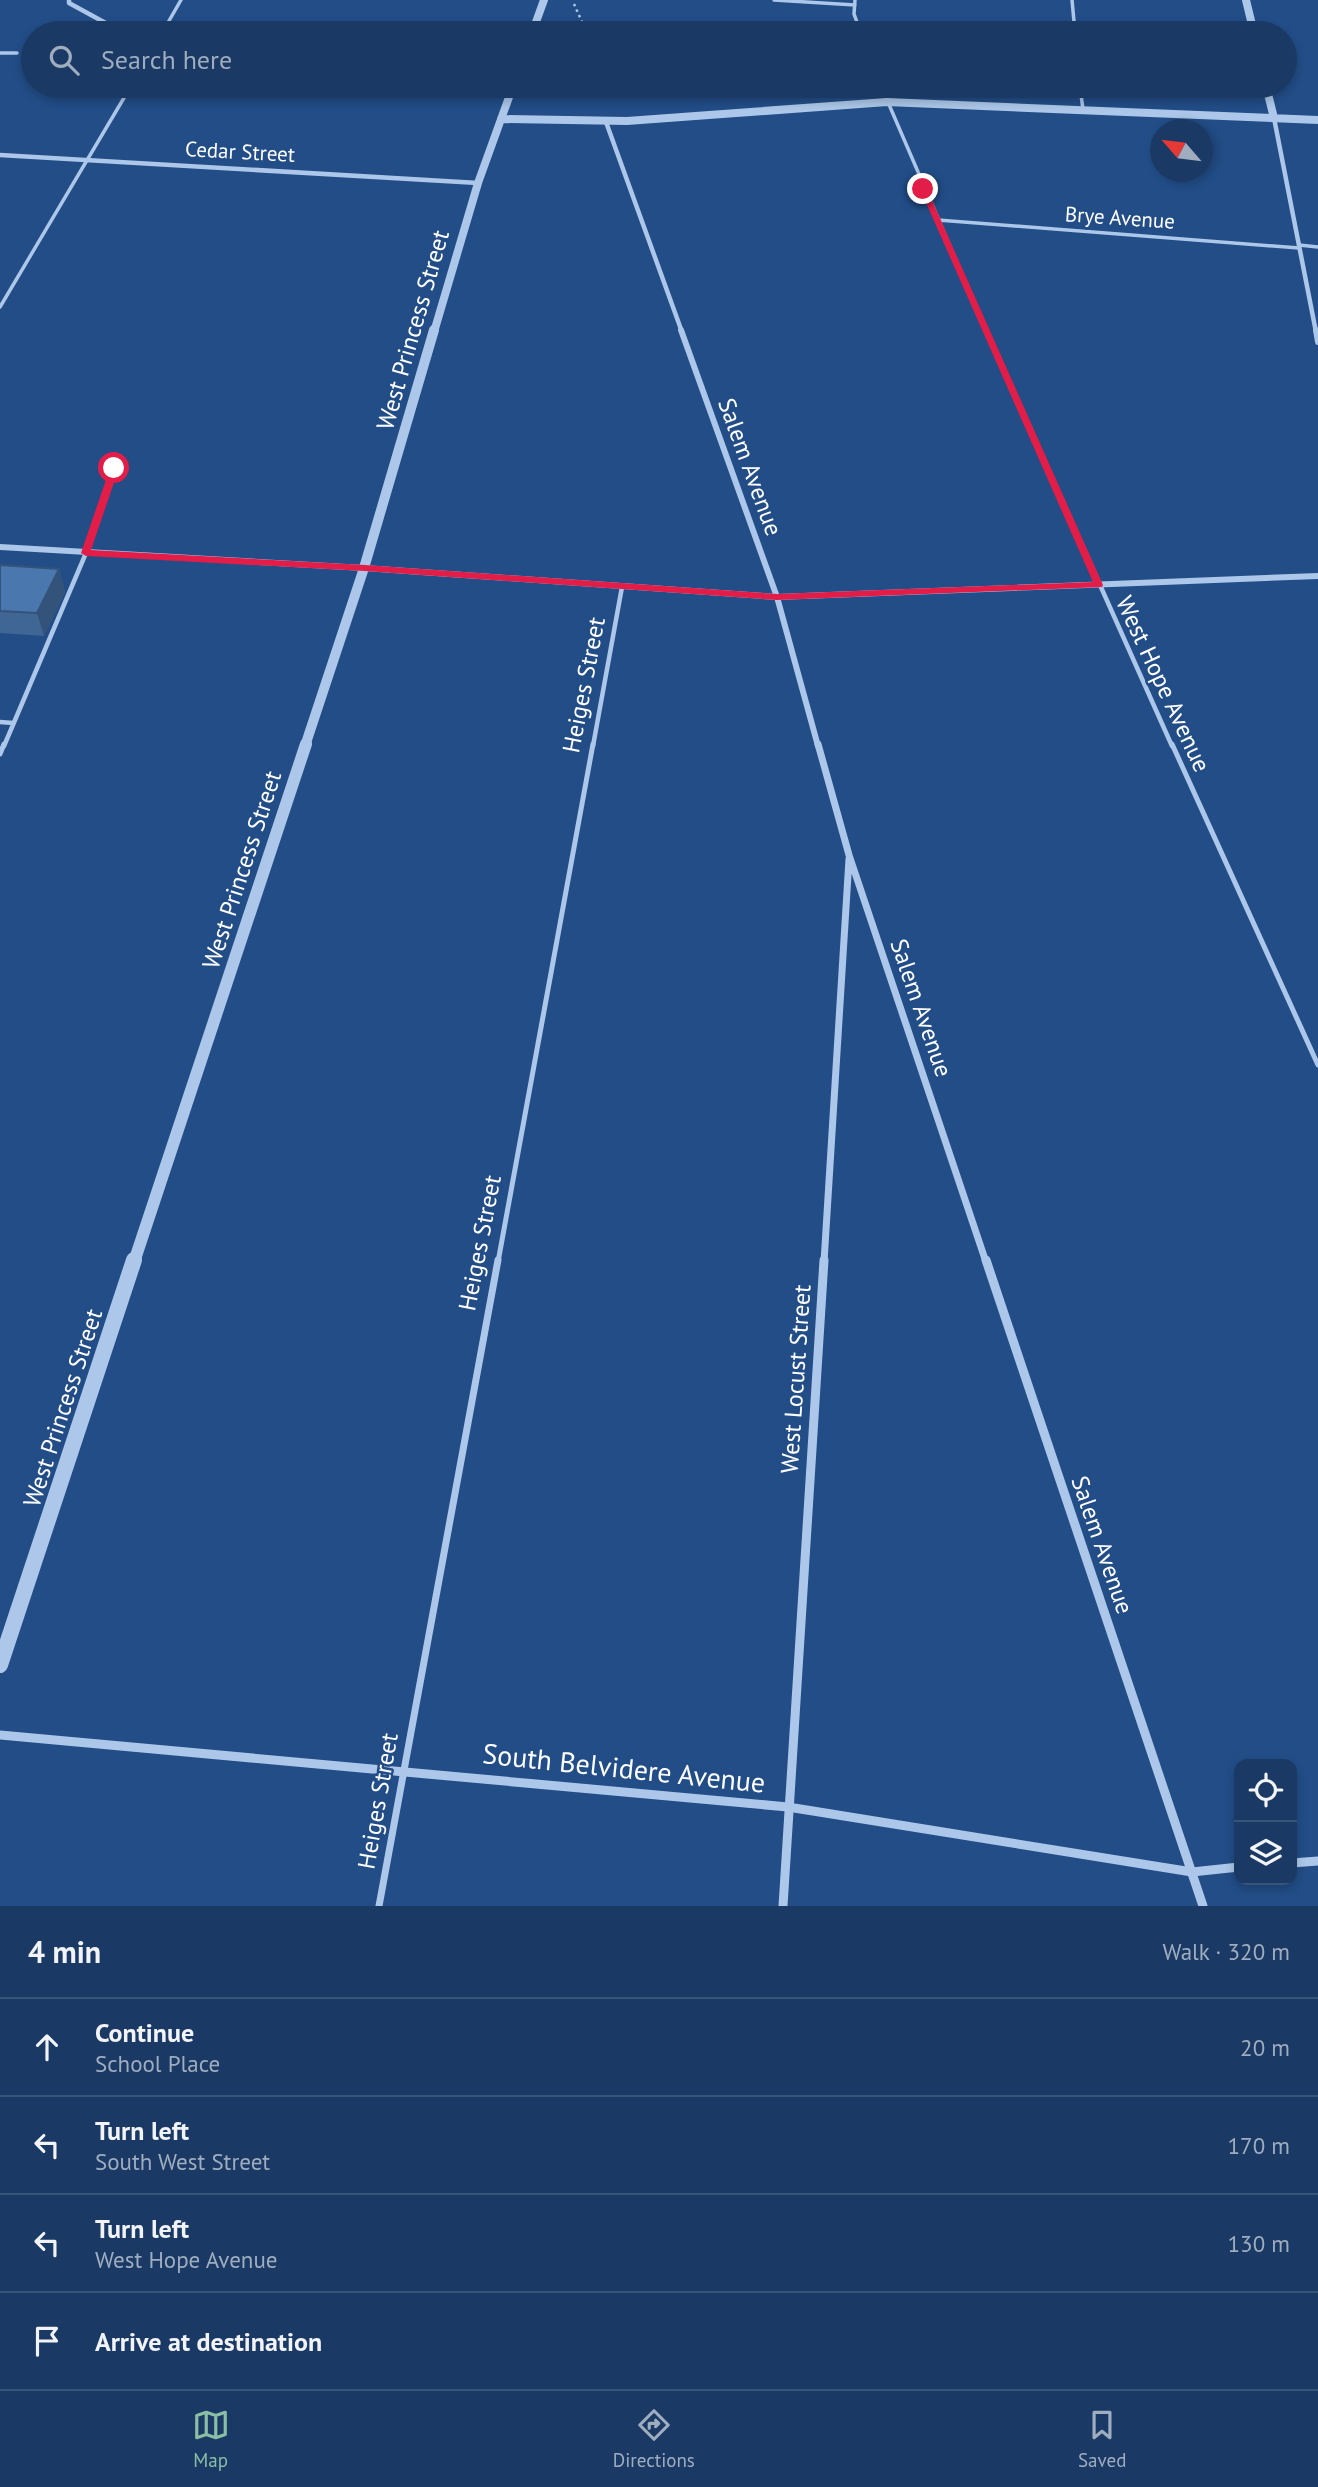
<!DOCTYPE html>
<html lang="en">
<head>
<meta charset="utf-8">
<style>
	:root { --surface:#1a3a65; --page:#23416b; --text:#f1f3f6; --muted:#9fadbf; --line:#385479; --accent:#8abfa5 }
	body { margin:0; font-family:"PT Sans",sans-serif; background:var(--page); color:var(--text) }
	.controls { position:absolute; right:21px; bottom:21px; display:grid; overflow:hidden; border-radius:14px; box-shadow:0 4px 10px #0003 }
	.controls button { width:63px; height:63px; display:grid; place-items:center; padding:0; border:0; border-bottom:2px solid var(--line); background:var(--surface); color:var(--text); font:35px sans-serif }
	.compass { position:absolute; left:1150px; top:119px; width:63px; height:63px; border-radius:50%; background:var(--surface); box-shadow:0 4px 10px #0003; rotate:298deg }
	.stop { position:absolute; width:21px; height:21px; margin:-16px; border:5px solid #e11d48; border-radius:50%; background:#fff }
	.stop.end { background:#e11d48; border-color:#fff; box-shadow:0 2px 7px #0008 }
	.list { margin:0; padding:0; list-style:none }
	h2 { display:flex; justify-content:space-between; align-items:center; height:91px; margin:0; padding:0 28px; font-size:30px }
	h2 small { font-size:23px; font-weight:400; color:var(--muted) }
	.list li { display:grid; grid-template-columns:46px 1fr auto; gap:21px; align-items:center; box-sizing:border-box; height:98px; padding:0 28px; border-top:2px solid var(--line) }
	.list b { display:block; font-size:26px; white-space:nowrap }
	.list p { margin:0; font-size:23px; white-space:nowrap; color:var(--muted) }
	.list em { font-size:23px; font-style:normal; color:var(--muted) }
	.icon { flex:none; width:38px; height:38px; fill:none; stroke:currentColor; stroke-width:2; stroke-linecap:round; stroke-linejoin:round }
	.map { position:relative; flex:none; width:1318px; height:1906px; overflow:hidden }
	.search { position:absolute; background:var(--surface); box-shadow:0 4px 10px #0003; left:21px; right:21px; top:21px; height:77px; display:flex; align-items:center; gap:18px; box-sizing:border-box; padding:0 24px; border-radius:38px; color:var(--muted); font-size:26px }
	.sheet { height:483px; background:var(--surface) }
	nav { display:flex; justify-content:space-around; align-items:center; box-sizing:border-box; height:98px; border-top:2px solid var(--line); background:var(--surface); font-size:19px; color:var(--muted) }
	nav a { display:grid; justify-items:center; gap:4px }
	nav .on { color:var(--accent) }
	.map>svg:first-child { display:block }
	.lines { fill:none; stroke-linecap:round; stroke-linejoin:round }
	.path { stroke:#acc7e9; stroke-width:2.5; stroke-dasharray:2.5 3.5; stroke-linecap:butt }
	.service-far3 { stroke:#acc7e9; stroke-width:3.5 }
	.service-far2 { stroke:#acc7e9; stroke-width:4.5 }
	.service-far1 { stroke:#acc7e9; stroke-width:5 }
	.service { stroke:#acc7e9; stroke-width:7 }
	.minor-far3 { stroke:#acc7e9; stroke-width:4.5 }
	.minor-far2 { stroke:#acc7e9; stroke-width:6 }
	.minor-far1 { stroke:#acc7e9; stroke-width:7 }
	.minor { stroke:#acc7e9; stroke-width:9 }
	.tertiary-far3 { stroke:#acc7e9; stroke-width:8 }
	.tertiary-far2 { stroke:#acc7e9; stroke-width:10 }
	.tertiary-far1 { stroke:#acc7e9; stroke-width:12 }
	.tertiary { stroke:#acc7e9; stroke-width:16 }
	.wall { fill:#406696 }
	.shaded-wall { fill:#34537a }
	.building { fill:#4b77af; stroke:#34537a; stroke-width:2 }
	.route { fill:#e11d48 }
	.labels { text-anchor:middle; stroke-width:5; stroke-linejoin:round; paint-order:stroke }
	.far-street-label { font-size:21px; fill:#fff; stroke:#224d87 }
	.street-label { font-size:24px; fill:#fff; stroke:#224d87 }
	.near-street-label { font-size:28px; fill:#fff; stroke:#224d87 }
</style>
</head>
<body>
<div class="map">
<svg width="1318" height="1906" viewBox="0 0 1318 1906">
	<rect width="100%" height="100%" fill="#224d87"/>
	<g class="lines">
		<!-- path -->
		<path class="path" d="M574,4L587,33"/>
		<!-- service-far3 -->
		<path class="service-far3" d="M774,0L855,5
			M855,0L854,14L861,33
			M1072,0L1075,32
			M858,24L1075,30
			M162,33L181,0
			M0,53H17
			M881,86L987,332
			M1080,86L1083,110
			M938,220L1299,248
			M1299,245L1318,247
			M0,307L131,86"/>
		<!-- service-far2 -->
		<path class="service-far2" d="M986,330L1172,746
			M0,722L13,723
			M4,746L86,553L114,468
			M593,746L622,587"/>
		<!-- service-far1 -->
		<path class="service-far1" d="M1172,744L1318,1065
			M0,754L4,744
			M498,1262L593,744"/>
		<!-- service -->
		<path class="service" d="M379,1906L498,1260"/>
		<!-- minor-far3 -->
		<path class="minor-far3" d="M69,0V3L124,33
			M1274,118L1316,332
			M606,122L682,332
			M0,155L478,183"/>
		<!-- minor-far2 -->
		<path class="minor-far2" d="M681,330L777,597L818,746
			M1316,330L1318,342
			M0,547L364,568L777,597L1318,576"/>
		<!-- minor-far1 -->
		<path class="minor-far1" d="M818,744L849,855L986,1262
			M824,1262L849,859"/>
		<!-- minor -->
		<path class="minor" d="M986,1260L1203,1906
			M0,1735L788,1807L1192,1872L1239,1867
			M1292,1863L1318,1861
			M783,1906L824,1260"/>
		<!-- tertiary-far3 -->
		<path class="tertiary-far3" d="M1246,0L1254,33
			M532,33L544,0
			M1266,86L1274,118
			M501,119L627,121L887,102L1318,120
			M434,332L478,183L513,86"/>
		<!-- tertiary-far2 -->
		<path class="tertiary-far2" d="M305,746L364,568L434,330"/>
		<!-- tertiary-far1 -->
		<path class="tertiary-far1" d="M134,1262L306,744"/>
		<!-- tertiary -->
		<path class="tertiary" d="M0,1665L134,1260"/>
	</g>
	<!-- wall -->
	<path class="wall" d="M0,565L59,569L65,592L44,636L0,633Z"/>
	<!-- shaded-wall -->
	<path class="shaded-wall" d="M59,569L65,592L44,636L37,613Z"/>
	<!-- building -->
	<path class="building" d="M0,565L59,569L37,613L0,611Z"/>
	<!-- route -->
	<path class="route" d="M923,187L927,189L1103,585L1102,587L777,600L365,571L86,556L81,553L110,468L114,465L119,468L91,550L365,565L777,594L1093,582L920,189Z"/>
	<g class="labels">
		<!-- far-street labels -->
		<g class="far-street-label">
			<text transform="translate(240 152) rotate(3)" y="7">Cedar Street</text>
			<text transform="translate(1120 218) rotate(4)" y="7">Brye Avenue</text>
		</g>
		<!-- street labels -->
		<g class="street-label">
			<text transform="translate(413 330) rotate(-74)" y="8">West Princess Street</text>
			<text transform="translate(750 467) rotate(70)" y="8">Salem Avenue</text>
			<text transform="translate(1163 684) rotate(65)" y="8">West Hope Avenue</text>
			<text transform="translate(584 685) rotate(-79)" y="8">Heiges Street</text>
			<text transform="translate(242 870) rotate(-72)" y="8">West Princess Street</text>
			<text transform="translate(921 1008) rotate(71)" y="8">Salem Avenue</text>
			<text transform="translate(480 1243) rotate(-79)" y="8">Heiges Street</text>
			<text transform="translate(796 1379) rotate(-86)" y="8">West Locust Street</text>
			<text transform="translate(63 1408) rotate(-72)" y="8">West Princess Street</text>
			<text transform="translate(1102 1545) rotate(71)" y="8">Salem Avenue</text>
			<text transform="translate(378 1801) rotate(-80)" y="8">Heiges Street</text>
		</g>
		<!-- near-street labels -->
		<g class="near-street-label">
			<text transform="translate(624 1768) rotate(6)" y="10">South Belvidere Avenue</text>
		</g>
	</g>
</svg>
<div class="controls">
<button><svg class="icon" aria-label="locate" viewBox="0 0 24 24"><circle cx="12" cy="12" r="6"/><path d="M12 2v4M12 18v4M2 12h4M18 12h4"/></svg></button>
<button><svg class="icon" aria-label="layers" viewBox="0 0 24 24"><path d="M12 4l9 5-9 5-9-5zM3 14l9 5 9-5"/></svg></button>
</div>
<svg class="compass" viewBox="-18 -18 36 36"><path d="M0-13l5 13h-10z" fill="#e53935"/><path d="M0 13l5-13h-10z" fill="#9fadbf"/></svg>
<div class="stop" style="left:114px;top:468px"></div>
<div class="stop end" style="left:923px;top:189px"></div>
<div class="search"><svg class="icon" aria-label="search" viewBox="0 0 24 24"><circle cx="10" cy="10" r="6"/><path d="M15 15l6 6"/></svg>Search here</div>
</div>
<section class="sheet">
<h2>4 min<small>Walk · 320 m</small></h2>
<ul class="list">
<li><svg class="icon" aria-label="ahead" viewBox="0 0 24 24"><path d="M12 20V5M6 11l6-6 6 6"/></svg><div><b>Continue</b><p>School Place</p></div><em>20 m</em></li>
<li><svg class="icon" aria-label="left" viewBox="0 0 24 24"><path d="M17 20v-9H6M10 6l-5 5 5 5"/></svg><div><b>Turn left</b><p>South West Street</p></div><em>170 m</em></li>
<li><svg class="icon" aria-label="left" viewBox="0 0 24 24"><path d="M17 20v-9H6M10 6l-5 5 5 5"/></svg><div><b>Turn left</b><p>West Hope Avenue</p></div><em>130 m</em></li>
<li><svg class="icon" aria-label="arrive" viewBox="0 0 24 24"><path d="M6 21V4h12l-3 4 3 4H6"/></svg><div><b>Arrive at destination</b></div></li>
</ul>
</section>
<nav>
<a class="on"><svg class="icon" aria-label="map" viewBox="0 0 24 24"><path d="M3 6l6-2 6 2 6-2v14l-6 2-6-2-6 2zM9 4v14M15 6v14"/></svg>Map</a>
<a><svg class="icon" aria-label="directions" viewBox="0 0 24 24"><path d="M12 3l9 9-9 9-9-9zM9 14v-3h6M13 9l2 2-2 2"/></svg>Directions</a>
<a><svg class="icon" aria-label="saved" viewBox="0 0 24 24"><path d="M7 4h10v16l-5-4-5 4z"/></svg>Saved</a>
</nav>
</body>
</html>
